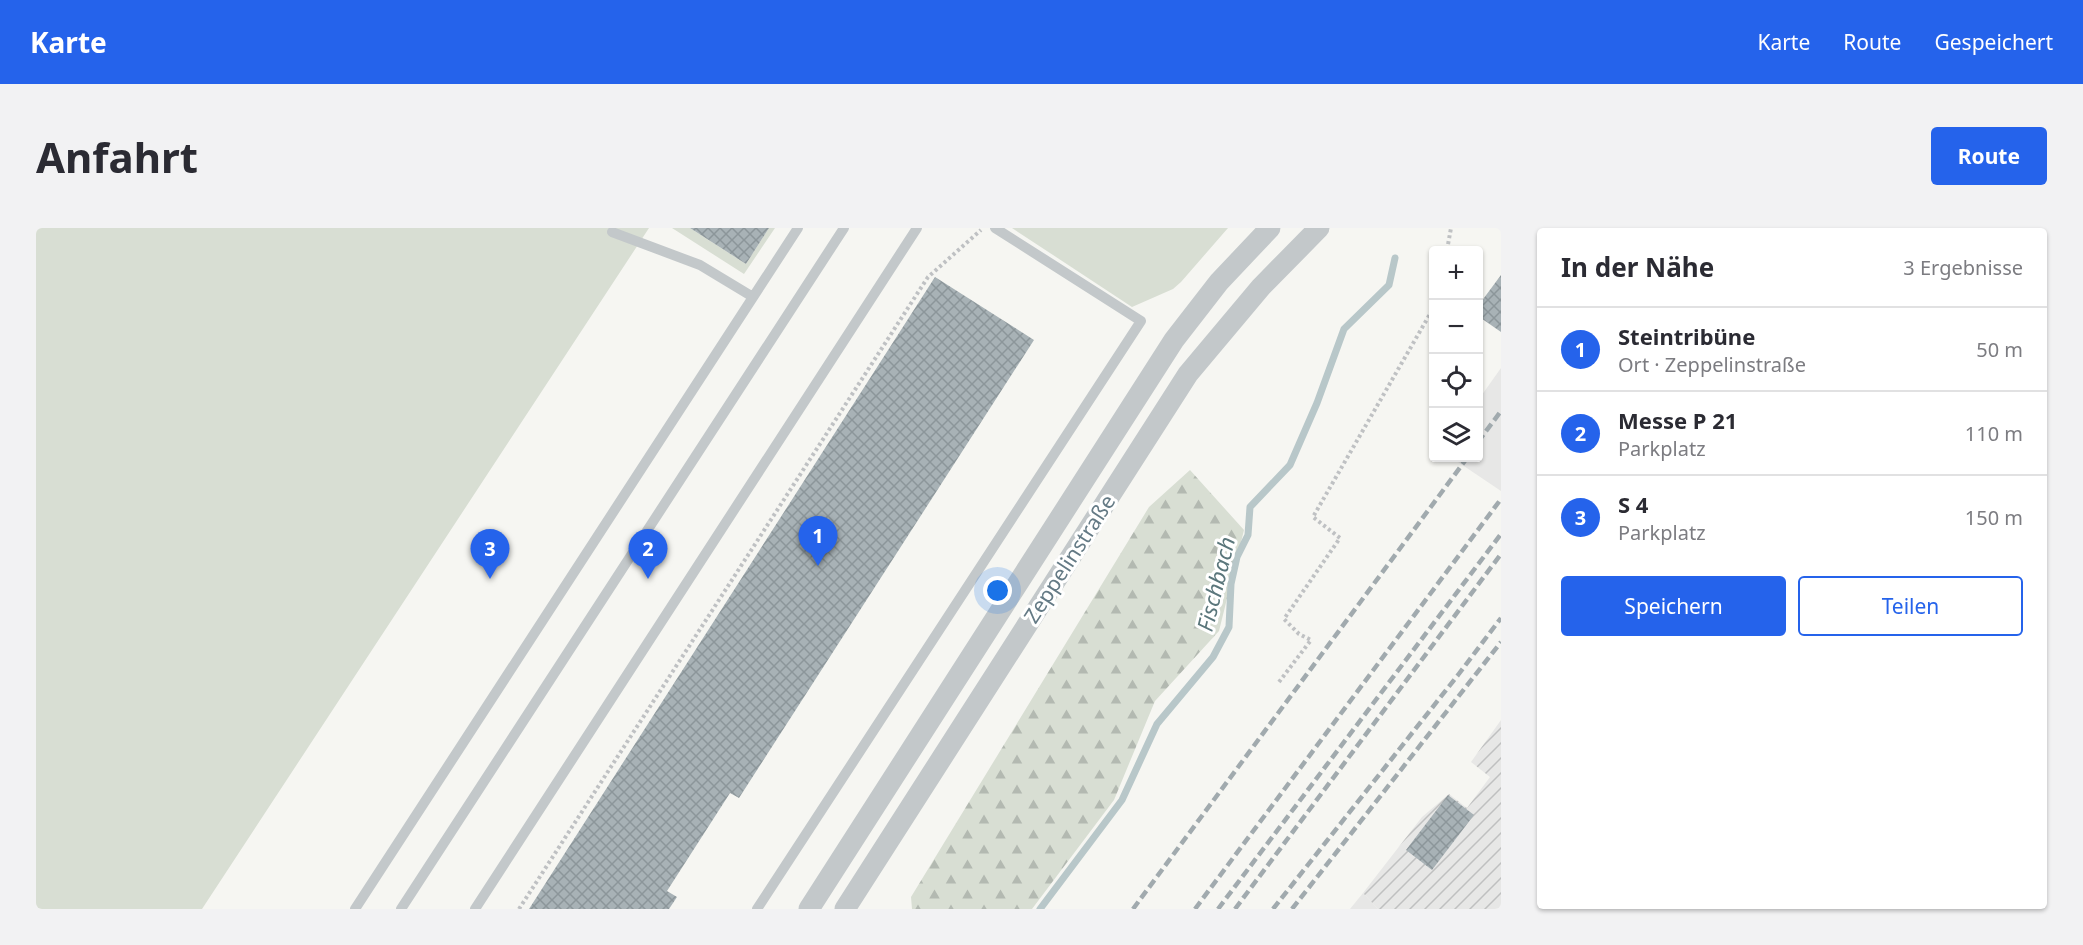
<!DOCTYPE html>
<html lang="de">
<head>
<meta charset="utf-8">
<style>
	:root { --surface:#fff; --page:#f2f2f3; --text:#2b2b33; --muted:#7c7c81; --line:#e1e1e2; --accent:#2563eb }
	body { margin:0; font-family:"Noto Sans",sans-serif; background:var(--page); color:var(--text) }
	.controls { position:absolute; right:18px; top:18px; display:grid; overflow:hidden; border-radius:6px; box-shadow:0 2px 4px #0004 }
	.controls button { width:54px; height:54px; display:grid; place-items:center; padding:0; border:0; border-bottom:2px solid var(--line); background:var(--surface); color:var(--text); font:30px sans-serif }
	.you { position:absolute; left:962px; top:363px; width:21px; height:21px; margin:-15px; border:4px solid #fff; border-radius:50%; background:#1a73e8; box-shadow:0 0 0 9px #1a73e833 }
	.badge { display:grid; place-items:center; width:39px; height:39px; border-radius:50%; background:var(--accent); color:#fff; font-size:20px; font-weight:700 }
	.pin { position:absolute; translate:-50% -50px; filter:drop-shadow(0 2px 3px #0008) }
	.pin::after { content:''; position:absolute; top:32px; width:21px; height:18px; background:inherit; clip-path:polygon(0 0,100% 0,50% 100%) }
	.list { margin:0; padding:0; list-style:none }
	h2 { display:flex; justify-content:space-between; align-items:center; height:78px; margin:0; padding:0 24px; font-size:26px }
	h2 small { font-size:20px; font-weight:400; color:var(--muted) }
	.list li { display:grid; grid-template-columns:39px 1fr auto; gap:18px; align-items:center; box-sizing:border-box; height:84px; padding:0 24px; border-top:2px solid var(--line) }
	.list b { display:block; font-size:22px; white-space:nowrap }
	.list p { margin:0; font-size:20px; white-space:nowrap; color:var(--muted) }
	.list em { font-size:20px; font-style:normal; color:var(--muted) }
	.actions { display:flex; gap:12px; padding:18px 24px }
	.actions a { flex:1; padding:14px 0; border:2px solid var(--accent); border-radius:6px; text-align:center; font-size:21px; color:var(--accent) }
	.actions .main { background:var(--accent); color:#fff }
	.icon { flex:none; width:33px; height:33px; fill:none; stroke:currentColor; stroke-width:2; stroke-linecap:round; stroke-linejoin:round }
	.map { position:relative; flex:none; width:1465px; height:681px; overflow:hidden; border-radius:6px }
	header { display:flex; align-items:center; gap:36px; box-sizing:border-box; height:84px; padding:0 30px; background:var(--accent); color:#fff }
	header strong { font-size:28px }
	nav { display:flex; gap:33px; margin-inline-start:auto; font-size:21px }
	.intro { display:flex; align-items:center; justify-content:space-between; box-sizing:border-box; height:144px; padding:0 36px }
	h1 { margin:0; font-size:42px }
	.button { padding:15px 27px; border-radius:6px; background:var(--accent); color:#fff; font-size:21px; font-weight:700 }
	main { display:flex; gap:36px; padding:0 36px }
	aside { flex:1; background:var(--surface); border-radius:6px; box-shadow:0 2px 4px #0004 }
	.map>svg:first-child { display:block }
	.built { fill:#e7e7e6 }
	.industrial { fill:url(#industrial-furrows) }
	.green { fill:#d8ded3 }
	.forest { fill:url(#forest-firs) }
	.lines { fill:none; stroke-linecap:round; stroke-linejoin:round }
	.stream { stroke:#b8c7c9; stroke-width:7 }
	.building { fill:url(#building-cross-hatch) }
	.path { stroke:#bfc1c3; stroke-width:4; stroke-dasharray:3 3; stroke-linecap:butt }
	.service { stroke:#c3c8ca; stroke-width:10 }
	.minor { stroke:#c3c8ca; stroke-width:21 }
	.rail { stroke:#a1aaae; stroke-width:4.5; stroke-dasharray:9 4.5; stroke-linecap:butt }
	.labels { text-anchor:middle; stroke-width:6; stroke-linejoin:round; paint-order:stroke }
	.street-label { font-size:21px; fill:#647a85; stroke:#fff }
	.water-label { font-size:22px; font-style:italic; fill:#5a767b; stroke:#fff }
</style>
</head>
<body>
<header>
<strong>Karte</strong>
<nav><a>Karte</a><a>Route</a><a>Gespeichert</a></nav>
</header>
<div class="intro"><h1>Anfahrt</h1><a class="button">Route</a></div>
<main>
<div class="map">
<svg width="1465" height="681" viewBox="0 0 1465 681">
	<defs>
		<pattern id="industrial-furrows" width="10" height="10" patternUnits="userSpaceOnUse" patternTransform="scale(1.5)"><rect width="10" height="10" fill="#e7e7e6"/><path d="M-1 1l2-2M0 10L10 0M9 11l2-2" fill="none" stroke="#bfc0c0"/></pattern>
		<pattern id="forest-firs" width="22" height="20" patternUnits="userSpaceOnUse" patternTransform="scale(1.5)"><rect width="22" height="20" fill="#d8ded3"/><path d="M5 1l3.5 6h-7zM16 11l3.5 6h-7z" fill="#b3b9b1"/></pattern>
		<pattern id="building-cross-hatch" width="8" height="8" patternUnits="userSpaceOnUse" patternTransform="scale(1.5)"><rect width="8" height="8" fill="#a8b2b6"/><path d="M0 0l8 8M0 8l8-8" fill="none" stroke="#8c969a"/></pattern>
	</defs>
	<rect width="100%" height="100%" fill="#f6f6f2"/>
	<!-- built -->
	<path class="built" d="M1465,140V263L1416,230H1442L1443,171Z
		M1327,665L1342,681H1314Z"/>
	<!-- industrial -->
	<path class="industrial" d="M1465,492V681H1342L1327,665L1386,589L1413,566L1431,580L1454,549L1435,534Z"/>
	<!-- green -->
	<path class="green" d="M0,0H613L166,681H0Z
		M636,0H654L710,36L733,0H739L708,46Z
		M976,0H1192L1145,54L1137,61L1096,79Z"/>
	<!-- forest -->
	<path class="forest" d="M1154,242L1208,302L1183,403L1119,473L1078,572L996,681H876L875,669L1113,279Z"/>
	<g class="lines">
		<!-- stream -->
		<path class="stream" d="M1004,681L1086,572L1121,496L1177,429L1193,399L1195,356L1201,329L1212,307L1214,279L1254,237L1281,175L1308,101L1353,57L1359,30"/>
	</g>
	<!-- building -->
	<path class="building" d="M654,0H733L710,36Z
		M1465,47V104L1442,88V78Z
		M899,49L998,112L703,570L694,565L631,663L641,669L633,681H493Z
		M1412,567L1438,587L1396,642L1370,622Z"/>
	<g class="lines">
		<!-- path -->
		<path class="path" d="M1411,22L1415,0
			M1243,454L1275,412L1263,406L1248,391L1304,310L1277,289L1398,79
			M483,681L892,49L945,2"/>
		<!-- service -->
		<path class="service" d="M576,4L664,37L717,69
			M319,681L762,0
			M365,681L808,0
			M439,681L881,0
			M721,681L1105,93L959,0"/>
		<!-- minor -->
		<path class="minor" d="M773,681L1138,112L1183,54L1234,0
			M809,681L1152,146L1225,59L1283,0"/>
		<!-- rail -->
		<path class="rail" d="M1442,214L1465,183
			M1097,681L1431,230
			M1159,681L1465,271
			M1182,681L1465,306
			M1199,681L1465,326
			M1237,681L1422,447L1465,390
			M1256,681L1465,414"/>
	</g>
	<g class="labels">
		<!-- street labels -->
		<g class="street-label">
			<text transform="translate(1034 331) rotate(-57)" y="7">Zeppelinstraße</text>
		</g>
		<!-- water labels -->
		<g class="water-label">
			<text transform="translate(1180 356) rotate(-76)" y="8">Fischbach</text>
		</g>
	</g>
</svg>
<div class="controls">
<button>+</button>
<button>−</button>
<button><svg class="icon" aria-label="locate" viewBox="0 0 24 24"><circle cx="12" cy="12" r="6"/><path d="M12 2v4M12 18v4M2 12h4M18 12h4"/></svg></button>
<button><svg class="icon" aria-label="layers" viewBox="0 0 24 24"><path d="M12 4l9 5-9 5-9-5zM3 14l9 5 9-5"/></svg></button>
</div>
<div class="you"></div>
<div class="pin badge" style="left:782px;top:338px">1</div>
<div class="pin badge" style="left:612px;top:351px">2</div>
<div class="pin badge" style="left:454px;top:351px">3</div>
</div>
<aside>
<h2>In der Nähe<small>3 Ergebnisse</small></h2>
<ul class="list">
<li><span class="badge">1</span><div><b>Steintribüne</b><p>Ort · Zeppelinstraße</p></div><em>50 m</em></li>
<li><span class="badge">2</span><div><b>Messe P 21</b><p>Parkplatz</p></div><em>110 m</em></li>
<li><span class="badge">3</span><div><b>S 4</b><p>Parkplatz</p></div><em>150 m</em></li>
</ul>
<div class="actions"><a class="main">Speichern</a><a>Teilen</a></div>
</aside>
</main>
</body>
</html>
